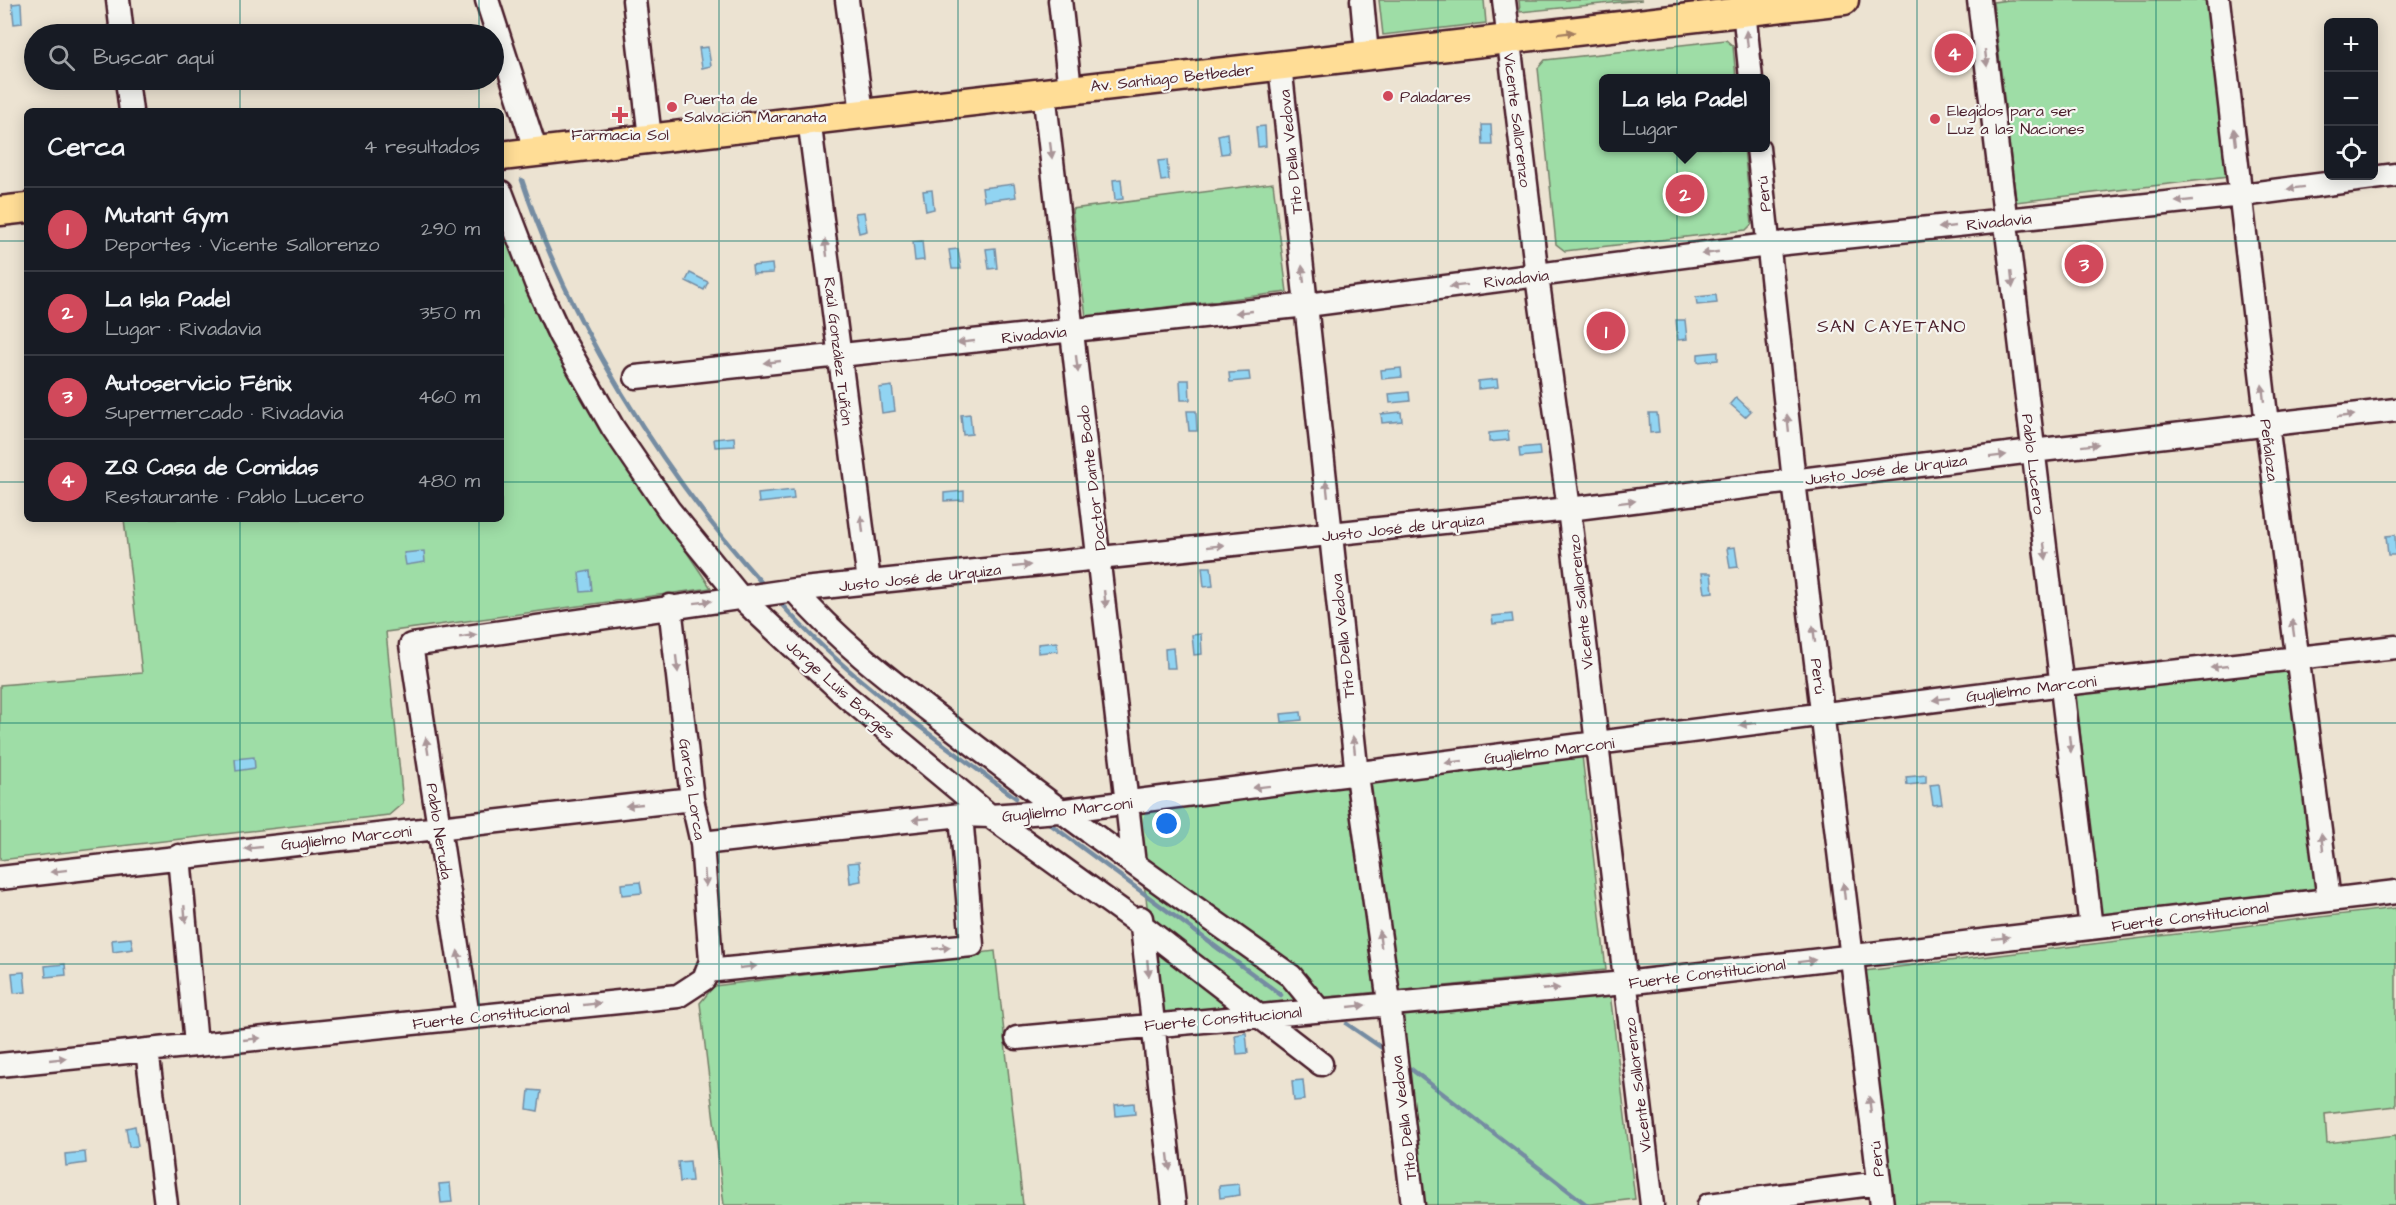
<!DOCTYPE html>
<html lang="es">
<head>
<meta charset="utf-8">
<style>
	:root { --surface:#171b24; --page:#242831; --text:#f1f3f6; --muted:#9ea1a6; --line:#363941; --accent:#d1495b }
	body { margin:0; font-family:"Architects Daughter",sans-serif; background:var(--page); color:var(--text) }
	.controls { position:absolute; right:18px; top:18px; display:grid; overflow:hidden; border-radius:9px; box-shadow:0 3px 15px #0003 }
	.controls button { width:54px; height:54px; display:grid; place-items:center; padding:0; border:0; border-bottom:2px solid var(--line); background:var(--surface); color:var(--text); font:30px sans-serif }
	.you { position:absolute; left:1167px; top:824px; width:21px; height:21px; margin:-15px; border:4px solid #fff; border-radius:50%; background:#1a73e8; box-shadow:0 0 0 9px #1a73e833 }
	.badge { display:grid; place-items:center; width:39px; height:39px; border-radius:50%; background:var(--accent); color:#fff; font-size:20px; font-weight:700 }
	.pin { position:absolute; translate:-50% -50%; border:3px solid #fff; box-shadow:0 2px 6px #0006 }
	.popup { position:absolute; left:1599px; top:74px; width:171px; height:78px; box-sizing:border-box; display:grid; place-content:center; border-radius:9px; background:var(--surface); filter:drop-shadow(0 2px 4px #0005); font-size:20px; white-space:nowrap; color:var(--muted) }
	.popup b { font-size:22px; color:var(--text) }
	.popup::after { content:''; position:absolute; left:50%; top:100%; margin-left:-12px; border:12px solid transparent; border-top-color:var(--surface) }
	.list { margin:0; padding:0; list-style:none }
	h2 { display:flex; justify-content:space-between; align-items:center; height:78px; margin:0; padding:0 24px; font-size:26px }
	h2 small { font-size:20px; font-weight:400; color:var(--muted) }
	.list li { display:grid; grid-template-columns:39px 1fr auto; gap:18px; align-items:center; box-sizing:border-box; height:84px; padding:0 24px; border-top:2px solid var(--line) }
	.list b { display:block; font-size:22px; white-space:nowrap }
	.list p { margin:0; font-size:20px; white-space:nowrap; color:var(--muted) }
	.list em { font-size:20px; font-style:normal; color:var(--muted) }
	.icon { flex:none; width:33px; height:33px; fill:none; stroke:currentColor; stroke-width:2; stroke-linecap:round; stroke-linejoin:round }
	.map { position:relative; flex:none; width:2396px; height:1205px; overflow:hidden }
	.search { position:absolute; background:var(--surface); box-shadow:0 3px 15px #0003; left:24px; top:24px; width:480px; height:66px; display:flex; align-items:center; gap:15px; box-sizing:border-box; padding:0 21px; border-radius:33px; color:var(--muted); font-size:22px }
	.panel { position:absolute; background:var(--surface); box-shadow:0 3px 15px #0003; left:24px; top:108px; width:480px; height:414px; border-radius:9px }
	.map>svg:first-child { display:block }
	.green { fill:#9edda6; stroke:#747e68; stroke-width:1.5 }
	.water { fill:#91d4f2; stroke:#758ca2; stroke-width:1.5 }
	.lines { fill:none; stroke-linecap:round; stroke-linejoin:round }
	.stream { stroke:#758ca2; stroke-width:4.5 }
	.minor-casing { stroke:#4a1f2b; stroke-width:27 }
	.major-casing { stroke:#4a1f2b; stroke-width:33 }
	.minor { stroke:#f6f6f2; stroke-width:22 }
	.major { stroke:#ffdd96; stroke-width:28 }
	.oneway { fill:#a47e60 }
	.oneway2 { fill:#a99598 }
	.grid { fill:none; stroke:#0f766e; stroke-width:1.5; stroke-opacity:0.55 }
	.poi-dot { fill:#d1495b; stroke:#f6f6f2; stroke-width:2 }
	.labels { text-anchor:middle; stroke-width:4.5; stroke-linejoin:round; paint-order:stroke }
	.street-label { font-size:16px; fill:#4a1f2b; stroke:#f6f6f2 }
	.poi-label { font-size:16px; fill:#4a1f2b; stroke:#f6f6f2; text-anchor:start }
	.neighbourhood-label { font-size:18px; letter-spacing:1.5px; fill:#4a1f2b; stroke:#f6f6f2 }
</style>
</head>
<body>
<div class="map">
<svg width="2396" height="1205" viewBox="0 0 2396 1205">
	<rect width="100%" height="100%" fill="#ece3d2"/>
	<filter id="ink" filterUnits="userSpaceOnUse"><feTurbulence type="fractalNoise" baseFrequency=".0167" numOctaves="2"/><feDisplacementMap in="SourceGraphic" scale="12" xChannelSelector="R" yChannelSelector="G"/><feConvolveMatrix kernelMatrix="1 2 1 2 8 2 1 2 1" color-interpolation-filters="sRGB"/></filter>
	<g filter="url(#ink)">
		<!-- green -->
		<path class="green" d="M1379,0H1484L1486,23L1383,35Z
			M1519,0H1642L1520,12Z
			M2009,0H2207L2228,177L2016,202L1993,2Z
			M1726,40L1733,46L1736,78L1604,79V148H1744L1752,224L1746,230L1565,251L1556,244L1538,68L1545,60Z
			M1273,183L1287,292L1086,317L1072,209Z
			M501,218L545,333L582,397L711,588L386,632L403,803L389,815L0,860V685L142,673L124,519H501Z
			M2288,669L2318,888L2099,916L2076,692Z
			M1582,755L1606,970L1395,991L1368,782Z
			M1347,786L1378,992L1162,1013L1134,812Z
			M2396,908V1106L2325,1114L2327,1143L2396,1135V1205H1891L1864,971Z
			M995,951L1023,1205H724L700,1003L714,986Z
			M1610,993L1635,1199L1583,1205H1423L1399,1010Z"/>
		<!-- water -->
		<path class="water" d="M21,3L22,23L14,24L12,4Z
			M708,47L711,66L702,68L699,48Z
			M1482,125H1491L1492,145H1483Z
			M1265,126L1266,146L1258,147L1256,127Z
			M1227,133L1229,153L1221,154L1218,135Z
			M1167,160L1169,180L1161,181L1158,161Z
			M1121,179L1123,199L1115,200L1113,180Z
			M1014,184L1016,197L984,201L982,188Z
			M932,190L934,209L926,211L923,191Z
			M864,212L867,231L859,233L855,213Z
			M922,241L924,260L915,261L913,242Z
			M995,248L997,268L989,269L986,249Z
			M958,249L961,269H952L949,250Z
			M772,264L773,273L753,274L752,266Z
			M690,273L708,282L704,290L686,281Z
			M1716,295L1717,303L1697,305L1696,297Z
			M1676,320H1685L1687,339L1678,340Z
			M1718,352V360L1698,362V354Z
			M1401,368L1402,377L1382,379L1381,370Z
			M1249,372L1250,380L1230,382L1229,373Z
			M1497,379L1498,387L1478,389V381Z
			M1180,380H1189L1190,400H1181Z
			M892,386L895,411L882,413L879,388Z
			M1409,392L1410,401L1390,403L1389,394Z
			M1736,397L1751,411L1745,417L1730,404Z
			M1187,411H1196L1197,431H1189Z
			M1401,412L1402,421L1382,423L1381,414Z
			M1649,413H1657L1659,432L1650,433Z
			M970,414L972,434L963,435L961,415Z
			M1508,431L1509,440L1489,442V433Z
			M734,437L735,446L715,447L714,439Z
			M1539,446L1540,455L1520,457L1519,448Z
			M793,490L794,499L759,503L758,494Z
			M964,491V500L944,501V493Z
			M2395,535L2396,555H2388L2386,536Z
			M1735,547L1738,567L1730,568L1727,548Z
			M424,551L425,562L406,565L404,553Z
			M1202,567H1211L1213,586L1204,587Z
			M590,571L592,591L581,592L579,573Z
			M1711,573L1713,592L1705,593L1702,573Z
			M1512,614L1513,622L1493,624L1492,616Z
			M1201,634L1202,654L1194,655L1192,635Z
			M1057,642L1058,651L1038,653V644Z
			M1173,648L1175,668H1166L1165,649Z
			M1301,712L1302,720L1282,722L1281,714Z
			M254,757L255,768L236,771L235,759Z
			M1926,775V783L1907,785L1906,777Z
			M1939,784L1942,804L1933,805L1930,785Z
			M859,862L861,881L850,883L848,863Z
			M640,882L642,893L622,895L621,884Z
			M131,938L133,949L113,952L112,940Z
			M65,964L66,975L46,977L45,966Z
			M24,972L26,992L14,993L12,973Z
			M1246,1033L1248,1053L1237,1054L1235,1035Z
			M1303,1080L1305,1100L1294,1101L1292,1081Z
			M529,1090L541,1091L538,1111L527,1109Z
			M1134,1103L1135,1114L1116,1116L1115,1105Z
			M135,1126L138,1146L129,1147L126,1128Z
			M85,1152L86,1163L66,1166L65,1154Z
			M690,1161L692,1181L680,1182L678,1162Z
			M450,1183L452,1202L441,1203L439,1184Z
			M1239,1184L1240,1195L1220,1198L1219,1186Z"/>
		<g class="lines">
			<!-- stream -->
			<path class="stream" d="M522,180C569,323 662,472 762,583
				M783,606C850,681 936,738 1016,798
				M1046,821L1281,995
				M1347,1024L1382,1048
				M1411,1069L1587,1205"/>
			<!-- minor casing -->
			<g class="minor-casing">
				<path id="minor" d="M118,0L122,34
					M487,0L536,152
					M634,0L650,138
					M847,0L862,113
					M1060,0L1070,89
					M1362,0L1367,55
					M1504,0L1537,276L1569,509L1652,1205
					M1743,0L1751,79
					M1979,0L2091,928
					M2218,0L2267,424L2329,900
					M1280,65L1357,775L1389,1002L1413,1205
					M127,80L131,111
					M1044,92L1134,864
					M809,119L869,582
					M1758,148L1794,481L1882,1205
					M501,192L536,283L560,335L613,428L669,510L740,597L846,696L990,816L1144,927L1321,1064
					M636,377L1307,305L1768,245L2242,195L2396,175
					M794,590C843,647 906,692 965,738C1072,821 1181,898 1291,976L1319,1010
					M670,606L692,799L702,843L711,961L707,971
					M702,843L961,815L990,816L1059,811L2063,684L2396,647
					M179,856L196,1045
					M0,878L692,799
					M1141,918L1174,1205
					M468,1017L411,645L794,590L1569,509L2032,451L2396,410
					M1017,1038L1625,983L2396,892
					M147,1050L166,1205
					M0,1065L678,996L704,979L707,971L972,945L961,815
					M1709,1205L1879,1183"/>
			</g>
			<!-- major casing -->
			<g class="major-casing">
				<path id="major" d="M501,156L1844,0
					M0,211L27,208"/>
			</g>
			<!-- minor -->
			<use href="#minor" class="minor"/>
			<!-- major -->
			<use href="#major" class="major"/>
		</g>
		<!-- one-way arrows -->
		<defs><path id="oneway-solid" d="M-6-.8H1V-3.2L6.5 0L1 3.2V.8H-6Z" transform="scale(1.5)"/></defs>
		<use class="oneway" href="#oneway-solid" transform="translate(1566 33) rotate(-7)"/>
		<g class="oneway2">
			<use href="#oneway-solid" transform="translate(1747 39) rotate(-96)"/>
			<use href="#oneway-solid" transform="translate(1986 58) rotate(83)"/>
			<use href="#oneway-solid" transform="translate(2235 137) rotate(-97)"/>
			<use href="#oneway-solid" transform="translate(1051 150) rotate(83)"/>
			<use href="#oneway-solid" transform="translate(2296 188) rotate(173)"/>
			<use href="#oneway-solid" transform="translate(2184 201) rotate(174)"/>
			<use href="#oneway-solid" transform="translate(1947 227) rotate(174)"/>
			<use href="#oneway-solid" transform="translate(826 248) rotate(-97)"/>
			<use href="#oneway-solid" transform="translate(1710 253) rotate(172)"/>
			<use href="#oneway-solid" transform="translate(1303 274) rotate(-96)"/>
			<use href="#oneway-solid" transform="translate(2012 279) rotate(84)"/>
			<use href="#oneway-solid" transform="translate(1458 286) rotate(173)"/>
			<use href="#oneway-solid" transform="translate(1244 312) rotate(174)"/>
			<use href="#oneway-solid" transform="translate(966 342) rotate(174)"/>
			<use href="#oneway-solid" transform="translate(772 362) rotate(174)"/>
			<use href="#oneway-solid" transform="translate(1077 364) rotate(83)"/>
			<use href="#oneway-solid" transform="translate(2263 393) rotate(-96)"/>
			<use href="#oneway-solid" transform="translate(2346 416) rotate(-6)"/>
			<use href="#oneway-solid" transform="translate(1788 423) rotate(-96)"/>
			<use href="#oneway-solid" transform="translate(2090 445) rotate(-7)"/>
			<use href="#oneway-solid" transform="translate(1998 456) rotate(-7)"/>
			<use href="#oneway-solid" transform="translate(1327 489) rotate(-96)"/>
			<use href="#oneway-solid" transform="translate(1627 502) rotate(-7)"/>
			<use href="#oneway-solid" transform="translate(862 524) rotate(-97)"/>
			<use href="#oneway-solid" transform="translate(1216 546) rotate(-6)"/>
			<use href="#oneway-solid" transform="translate(2045 551) rotate(82)"/>
			<use href="#oneway-solid" transform="translate(1022 566) rotate(-6)"/>
			<use href="#oneway-solid" transform="translate(1105 599) rotate(84)"/>
			<use href="#oneway-solid" transform="translate(703 602) rotate(-7)"/>
			<use href="#oneway-solid" transform="translate(2293 628) rotate(-98)"/>
			<use href="#oneway-solid" transform="translate(1814 634) rotate(-97)"/>
			<use href="#oneway-solid" transform="translate(468 636) rotate(-9)"/>
			<use href="#oneway-solid" transform="translate(677 664) rotate(83)"/>
			<use href="#oneway-solid" transform="translate(2219 667) rotate(174)"/>
			<use href="#oneway-solid" transform="translate(1941 699) rotate(173)"/>
			<use href="#oneway-solid" transform="translate(1748 724) rotate(173)"/>
			<use href="#oneway-solid" transform="translate(2070 744) rotate(84)"/>
			<use href="#oneway-solid" transform="translate(1354 745) rotate(-96)"/>
			<use href="#oneway-solid" transform="translate(427 746) rotate(-99)"/>
			<use href="#oneway-solid" transform="translate(1454 762) rotate(173)"/>
			<use href="#oneway-solid" transform="translate(1261 787) rotate(173)"/>
			<use href="#oneway-solid" transform="translate(634 805) rotate(174)"/>
			<use href="#oneway-solid" transform="translate(921 819) rotate(174)"/>
			<use href="#oneway-solid" transform="translate(2322 842) rotate(-97)"/>
			<use href="#oneway-solid" transform="translate(253 848) rotate(174)"/>
			<use href="#oneway-solid" transform="translate(59 871) rotate(173)"/>
			<use href="#oneway-solid" transform="translate(705 878) rotate(86)"/>
			<use href="#oneway-solid" transform="translate(1844 891) rotate(-96)"/>
			<use href="#oneway-solid" transform="translate(185 914) rotate(85)"/>
			<use href="#oneway-solid" transform="translate(2001 938) rotate(-7)"/>
			<use href="#oneway-solid" transform="translate(1380 939) rotate(-98)"/>
			<use href="#oneway-solid" transform="translate(942 948) rotate(-6)"/>
			<use href="#oneway-solid" transform="translate(459 959) rotate(-99)"/>
			<use href="#oneway-solid" transform="translate(1807 961) rotate(-7)"/>
			<use href="#oneway-solid" transform="translate(748 967) rotate(-6)"/>
			<use href="#oneway-solid" transform="translate(1148 968) rotate(85)"/>
			<use href="#oneway-solid" transform="translate(1551 989) rotate(-5)"/>
			<use href="#oneway-solid" transform="translate(592 1004) rotate(-6)"/>
			<use href="#oneway-solid" transform="translate(1357 1006) rotate(-6)"/>
			<use href="#oneway-solid" transform="translate(252 1039) rotate(-6)"/>
			<use href="#oneway-solid" transform="translate(58 1059) rotate(-6)"/>
			<use href="#oneway-solid" transform="translate(1870 1105) rotate(-97)"/>
			<use href="#oneway-solid" transform="translate(1169 1162) rotate(83)"/>
		</g>
	</g>
	<!-- grid -->
	<path class="grid" d="M240,0V34M479,0V34M719,0V1205M958,0V1205M1198,0V1205M1438,0V1205M1677,0V1205M1917,0V1205M2156,0V1205M240,80V111M479,80V111M0,241H27M501,241H2396M0,482H27M501,482H2396M240,519V1205M479,519V1205M0,723H2396M0,964H2396"/>
	<!-- markers -->
	<g class="poi-dot">
		<circle cx="1388" cy="96" r="6"/>
		<circle cx="672" cy="107" r="6"/>
		<path d="M617 106h6v6h6v6h-6v6h-6v-6h-6v-6h6z"/>
		<circle cx="1935" cy="119" r="6"/>
	</g>
	<g class="labels">
		<!-- street labels -->
		<g class="street-label">
			<text transform="translate(1172 77) rotate(-6)" y="6">Av. Santiago Betbeder</text>
			<text transform="translate(1518 120) rotate(83)" y="6">Vicente Sallorenzo</text>
			<text transform="translate(1290 152) rotate(-96)" y="6">Tito Della Vedova</text>
			<text transform="translate(1763 194) rotate(-96)" y="6">Perú</text>
			<text transform="translate(1999 221) rotate(-6)" y="6">Rivadavia</text>
			<text transform="translate(1516 278) rotate(-7)" y="6">Rivadavia</text>
			<text transform="translate(1034 334) rotate(-6)" y="6">Rivadavia</text>
			<text transform="translate(839 351) rotate(83)" y="6">Raúl González Tuñón</text>
			<text transform="translate(2270 450) rotate(83)" y="6">Peñaloza</text>
			<text transform="translate(2034 464) rotate(83)" y="6">Pablo Lucero</text>
			<text transform="translate(1886 469) rotate(-7)" y="6">Justo José de Urquiza</text>
			<text transform="translate(1091 478) rotate(-97)" y="6">Doctor Dante Bodo</text>
			<text transform="translate(1403 527) rotate(-6)" y="6">Justo José de Urquiza</text>
			<text transform="translate(920 577) rotate(-6)" y="6">Justo José de Urquiza</text>
			<text transform="translate(1580 602) rotate(-96)" y="6">Vicente Sallorenzo</text>
			<text transform="translate(1342 636) rotate(-96)" y="6">Tito Della Vedova</text>
			<text transform="translate(1819 676) rotate(83)" y="6">Perú</text>
			<text transform="translate(2031 688) rotate(-7)" y="6">Guglielmo Marconi</text>
			<text transform="translate(841 689) rotate(42)" y="6">Jorge Luis Borges</text>
			<text transform="translate(1549 750) rotate(-7)" y="6">Guglielmo Marconi</text>
			<text transform="translate(693 789) rotate(81)" y="6">García Lorca</text>
			<text transform="translate(1067 809) rotate(-6)" y="6">Guglielmo Marconi</text>
			<text transform="translate(440 831) rotate(81)" y="6">Pablo Neruda</text>
			<text transform="translate(346 837) rotate(-6)" y="6">Guglielmo Marconi</text>
			<text transform="translate(2190 916) rotate(-7)" y="6">Fuerte Constitucional</text>
			<text transform="translate(1707 973) rotate(-7)" y="6">Fuerte Constitucional</text>
			<text transform="translate(491 1015) rotate(-6)" y="6">Fuerte Constitucional</text>
			<text transform="translate(1223 1018) rotate(-5)" y="6">Fuerte Constitucional</text>
			<text transform="translate(1637 1085) rotate(-97)" y="6">Vicente Sallorenzo</text>
			<text transform="translate(1403 1118) rotate(-97)" y="6">Tito Della Vedova</text>
			<text transform="translate(1876 1159) rotate(-96)" y="6">Perú</text>
		</g>
		<!-- poi labels -->
		<g class="poi-label">
			<text x="1400" y="102">Paladares</text>
			<text x="684" y="104">Puerta de<tspan x="684" dy="18">Salvación Maranata</tspan></text>
			<text x="1947" y="116">Elegidos para ser<tspan x="1947" dy="18">Luz a las Naciones</tspan></text>
			<text x="620" y="140" text-anchor="middle">Farmacia Sol</text>
		</g>
		<!-- neighbourhood labels -->
		<g class="neighbourhood-label">
			<text x="1892" y="332">SAN CAYETANO</text>
		</g>
	</g>
</svg>
<div class="controls">
<button>+</button>
<button>−</button>
<button><svg class="icon" aria-label="locate" viewBox="0 0 24 24"><circle cx="12" cy="12" r="6"/><path d="M12 2v4M12 18v4M2 12h4M18 12h4"/></svg></button>
</div>
<div class="you"></div>
<div class="pin badge" style="left:1606px;top:331px">1</div>
<div class="pin badge" style="left:1685px;top:194px">2</div>
<div class="popup"><b>La Isla Padel</b>Lugar</div>
<div class="pin badge" style="left:2084px;top:264px">3</div>
<div class="pin badge" style="left:1954px;top:53px">4</div>
<div class="search"><svg class="icon" aria-label="search" viewBox="0 0 24 24"><circle cx="10" cy="10" r="6"/><path d="M15 15l6 6"/></svg>Buscar aquí</div>
<section class="panel">
<h2>Cerca<small>4 resultados</small></h2>
<ul class="list">
<li><span class="badge">1</span><div><b>Mutant Gym</b><p>Deportes · Vicente Sallorenzo</p></div><em>290 m</em></li>
<li><span class="badge">2</span><div><b>La Isla Padel</b><p>Lugar · Rivadavia</p></div><em>350 m</em></li>
<li><span class="badge">3</span><div><b>Autoservicio Fénix</b><p>Supermercado · Rivadavia</p></div><em>460 m</em></li>
<li><span class="badge">4</span><div><b>ZQ Casa de Comidas</b><p>Restaurante · Pablo Lucero</p></div><em>480 m</em></li>
</ul>
</section>
</div>
</body>
</html>
